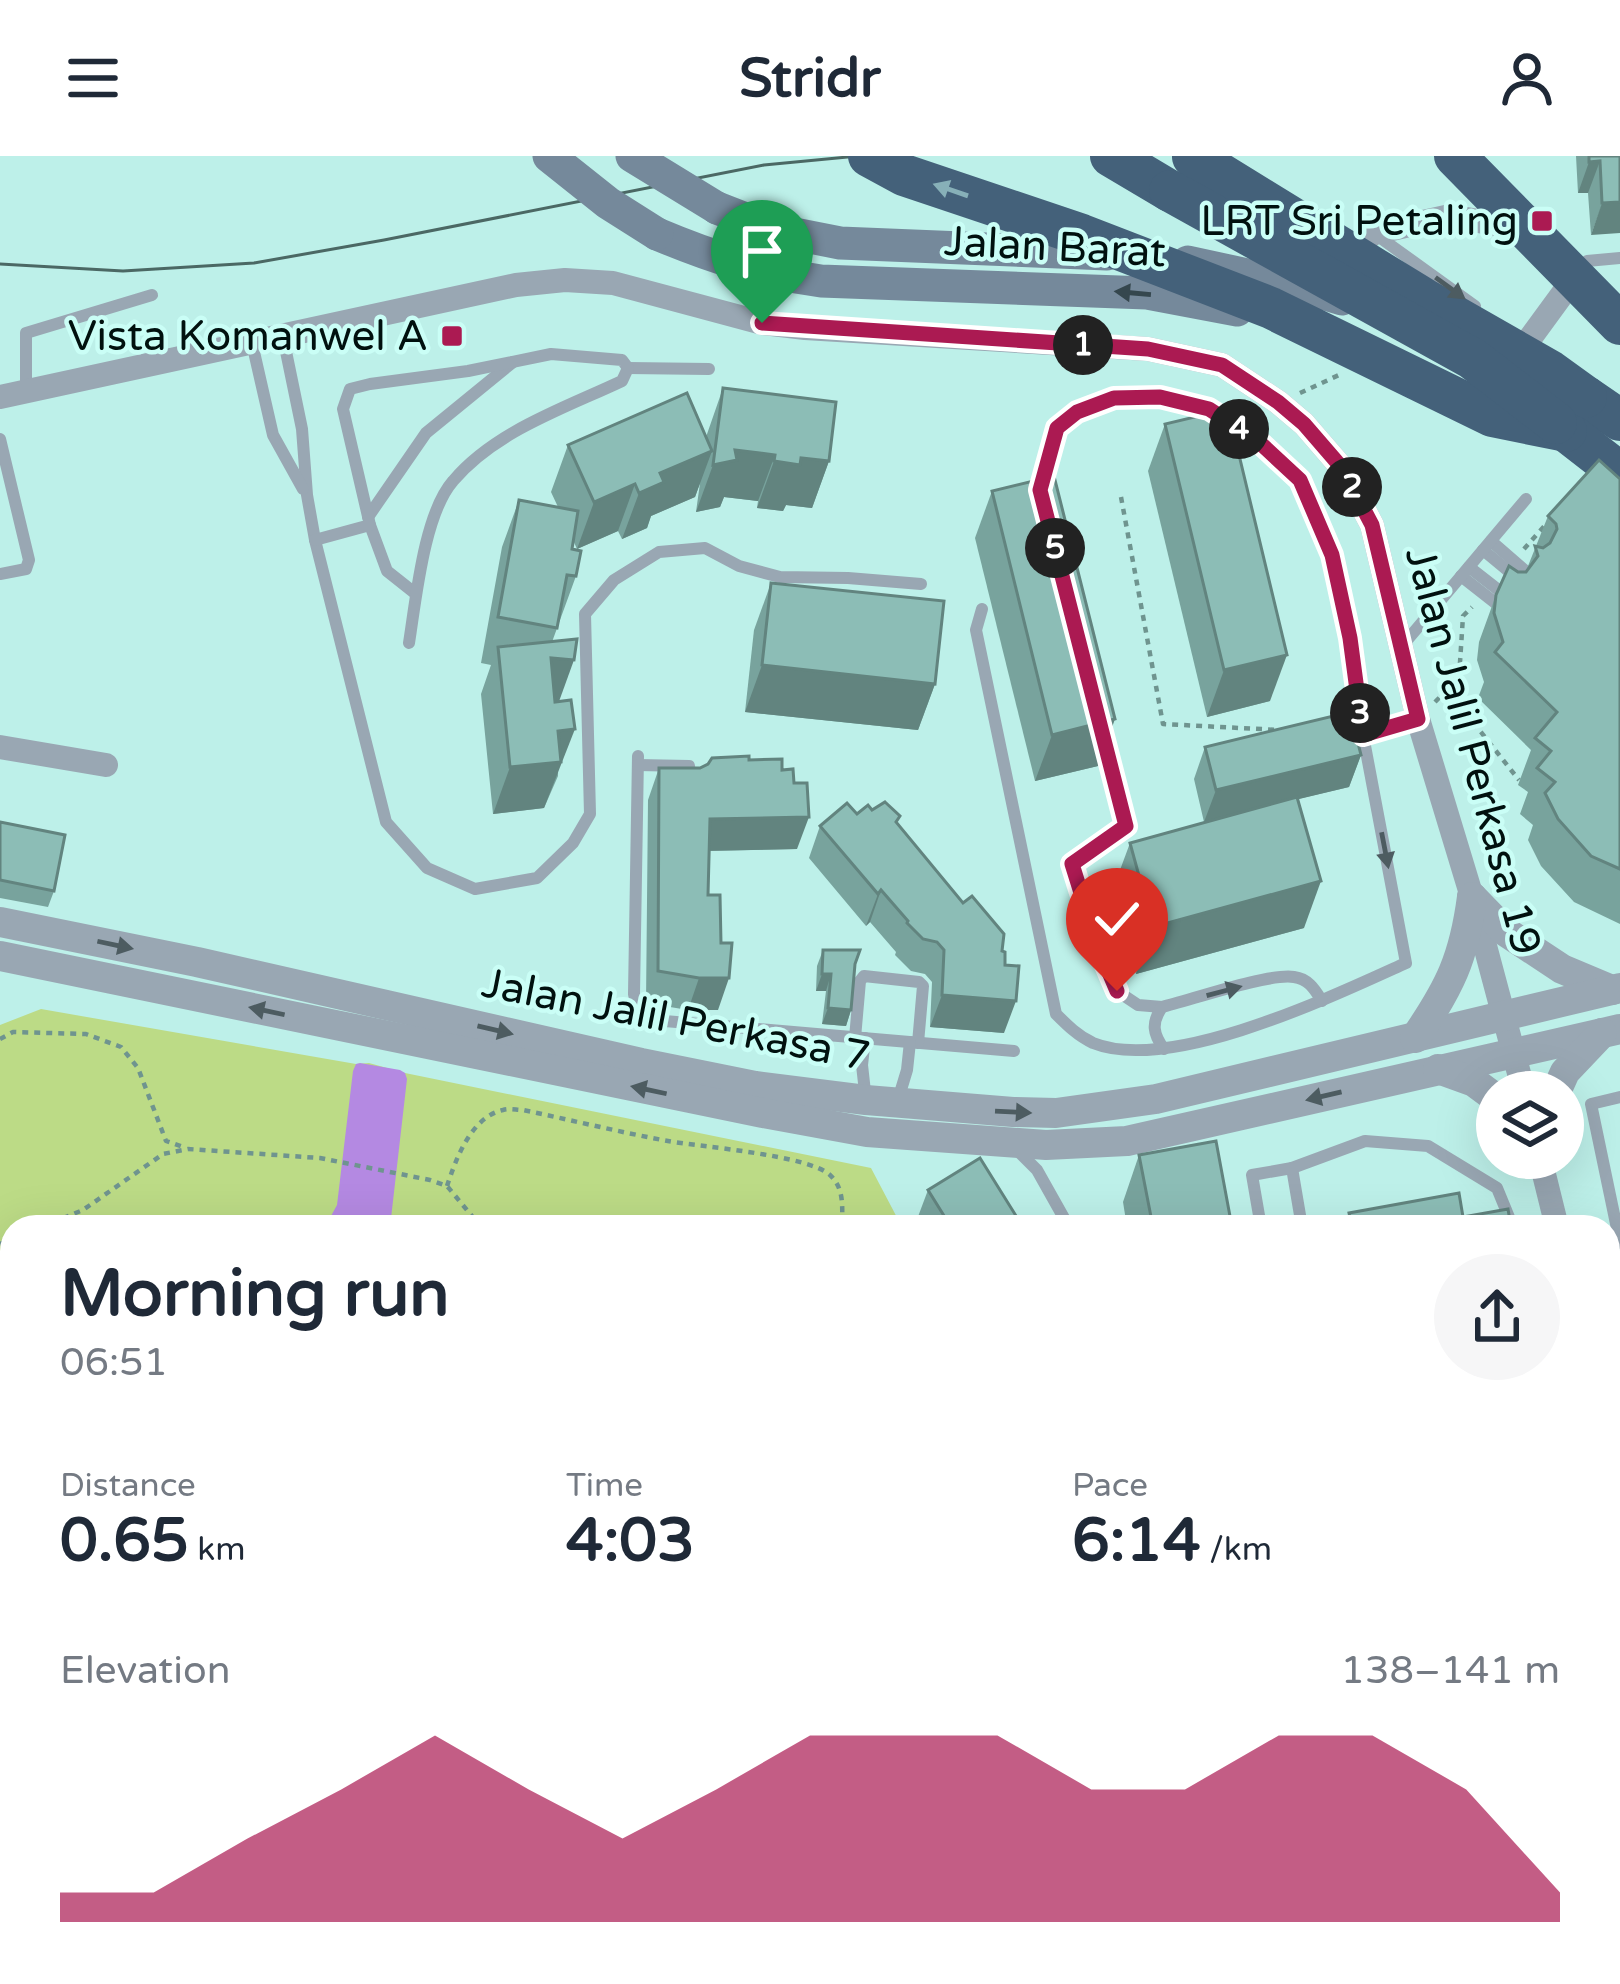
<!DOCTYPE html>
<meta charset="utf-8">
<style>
:root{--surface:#fff;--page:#f6f6f7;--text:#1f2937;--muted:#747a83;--accent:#ab1a52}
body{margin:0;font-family:"Varela Round",sans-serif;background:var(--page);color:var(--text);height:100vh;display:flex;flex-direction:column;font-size:45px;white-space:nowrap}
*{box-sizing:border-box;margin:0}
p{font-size:39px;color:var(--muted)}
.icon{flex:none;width:66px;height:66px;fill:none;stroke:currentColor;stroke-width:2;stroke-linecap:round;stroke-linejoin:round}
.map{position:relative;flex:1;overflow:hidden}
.sheet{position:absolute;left:0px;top:1059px;width:1620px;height:771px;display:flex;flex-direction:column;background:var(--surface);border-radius:36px 36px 0 0;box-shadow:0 12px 48px #0002}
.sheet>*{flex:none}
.controls{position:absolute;left:1476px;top:915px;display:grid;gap:24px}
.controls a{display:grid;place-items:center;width:108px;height:108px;border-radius:50%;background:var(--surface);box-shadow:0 12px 48px #0002;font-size:60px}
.pin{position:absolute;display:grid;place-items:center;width:102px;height:102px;color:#fff;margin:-123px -51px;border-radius:50% 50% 50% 0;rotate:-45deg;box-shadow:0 0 12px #0007}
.pin .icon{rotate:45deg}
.km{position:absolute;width:60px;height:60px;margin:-30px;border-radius:50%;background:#222;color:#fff;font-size:33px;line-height:60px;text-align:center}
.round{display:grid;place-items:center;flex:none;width:126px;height:126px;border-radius:63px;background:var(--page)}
.head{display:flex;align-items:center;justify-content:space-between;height:204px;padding:0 60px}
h1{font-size:66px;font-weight:700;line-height:90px}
.stats{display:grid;grid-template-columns:repeat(3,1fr);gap:18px;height:204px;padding:12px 60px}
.stats div{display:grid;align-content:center}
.stats b{font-size:60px;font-weight:700}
.stats small{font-size:33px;font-weight:400}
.stats p{font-size:33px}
.chart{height:336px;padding:24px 60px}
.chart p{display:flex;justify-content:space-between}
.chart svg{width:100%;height:216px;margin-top:12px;fill:var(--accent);opacity:.7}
header{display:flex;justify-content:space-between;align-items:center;height:156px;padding:0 60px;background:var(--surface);font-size:54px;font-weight:700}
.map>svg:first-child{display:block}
.green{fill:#bcdb86}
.water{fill:#b489e2}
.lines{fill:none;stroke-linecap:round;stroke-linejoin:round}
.path{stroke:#6f948f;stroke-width:4.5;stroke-dasharray:6 6;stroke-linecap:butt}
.service{stroke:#99a7b3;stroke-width:12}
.minor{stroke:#99a7b3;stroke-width:24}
.tertiary{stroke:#99a7b3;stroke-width:30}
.secondary{stroke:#75899b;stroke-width:33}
.motorway{stroke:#44617a;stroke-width:42}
.tram{stroke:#4b6864;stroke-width:3}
.secondary-bridge{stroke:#75899b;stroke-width:33}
.motorway-bridge{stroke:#44617a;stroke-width:42}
.wall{fill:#78a39d}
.shaded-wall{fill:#62847f}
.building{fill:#8cbdb6;stroke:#62847f;stroke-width:3}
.oneway{fill:#87b0b8}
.oneway2{fill:#4d5c61}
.oneway3{fill:#35474e}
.route-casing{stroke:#fff;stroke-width:24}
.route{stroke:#ab1a52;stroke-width:15}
.poi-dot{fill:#ab1a52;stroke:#cafef6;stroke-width:4.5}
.labels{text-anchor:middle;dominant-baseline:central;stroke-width:9;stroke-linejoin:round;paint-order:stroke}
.poi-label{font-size:42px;fill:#01110f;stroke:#cafef6;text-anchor:end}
.street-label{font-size:42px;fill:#01110f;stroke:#cafef6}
</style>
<header><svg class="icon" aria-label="menu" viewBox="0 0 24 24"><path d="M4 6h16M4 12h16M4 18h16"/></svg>Stridr<svg class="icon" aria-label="person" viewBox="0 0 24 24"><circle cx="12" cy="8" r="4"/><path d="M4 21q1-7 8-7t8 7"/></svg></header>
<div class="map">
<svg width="1620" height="1828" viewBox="0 0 1620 1828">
<rect width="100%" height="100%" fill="#bdf0e9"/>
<!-- green -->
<g class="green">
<path d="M 41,853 L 356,908 L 369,907 L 405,917 L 871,1012 L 902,1071 L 12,1071 L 12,1698 L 0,1704 L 0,869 Z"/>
<path d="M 1608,1787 L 1620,1795 L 1620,1828 L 582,1828 L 577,1818 L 1608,1818 Z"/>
</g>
<!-- water -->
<path class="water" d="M 360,907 L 400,914 L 405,917 L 407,923 L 390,1071 L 317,1071 L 331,1060 L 337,1049 L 353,915 L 356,908 Z"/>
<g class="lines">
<!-- path -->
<g class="path">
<path d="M 1300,237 L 1339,219"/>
<path d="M 1121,341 L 1163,568 L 1279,574"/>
<path d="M 1524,393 L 1548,366"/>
<path d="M 1459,522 L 1465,556 L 1519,624"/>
<path d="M 1435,546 L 1459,522 L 1463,460 L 1472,451"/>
<path d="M 0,883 L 13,876 L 86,878 L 121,891 L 138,912 L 166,985 L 183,991"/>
<path d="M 447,1030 C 456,1003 471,961 503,954 C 509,952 516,954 523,954 C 571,964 619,976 668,985 C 702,991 808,999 830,1019 C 845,1033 842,1052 842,1071"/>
<path d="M 41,1071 L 83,1054 L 163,998 L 188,993 L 320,1002 L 430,1024 L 447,1030 L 481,1071"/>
<path d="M 0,1088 L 12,1083"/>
<path d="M 0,1674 L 12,1669"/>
<path d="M 1608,1797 L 1620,1802"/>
<path d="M 635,1818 L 640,1828"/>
<path d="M 1194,1818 L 1207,1828"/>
</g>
<!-- service -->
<g class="service">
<path d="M 1375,78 L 1475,150"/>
<path d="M 1587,105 L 1620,102"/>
<path d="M 283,181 L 302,273 L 307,339 L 315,384 L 386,666 L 427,712 L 475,733 L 537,722 L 573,687 L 590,658 L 585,458 L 614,424 L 659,396 L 705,392 L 739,410 L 780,421 L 848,422 L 921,428"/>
<path d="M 252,187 L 273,279 L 303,333"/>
<path d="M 628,212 L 709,213"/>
<path d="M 26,235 L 26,177 L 152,139"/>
<path d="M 0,283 L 29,404 L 26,413 L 0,418"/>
<path d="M 368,361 L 426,277 L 513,206"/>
<path d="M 370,369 L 387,415 L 416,438"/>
<path d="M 315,384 L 370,369 L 343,253 L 350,233 L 370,228 L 468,215 L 551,198 L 622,204 L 628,212 L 622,225 C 565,252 495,275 453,325 C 424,358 416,443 409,487"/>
<path d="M 1491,385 L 1530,419"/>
<path d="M 1483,394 L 1518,423"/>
<path d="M 1469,411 L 1510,443"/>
<path d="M 1461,420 L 1503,453"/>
<path d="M 982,453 L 976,474 L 1056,858 C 1067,869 1078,880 1093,887 C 1170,918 1333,840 1406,807 L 1363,579 L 1350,482 L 1332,399 L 1300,324 L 1258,285 L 1209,253 L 1160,241 L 1114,242 L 1077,256 L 1057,272 L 1040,337"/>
<path d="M 1403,489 L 1526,343"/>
<path d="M 1103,577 L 1126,670 L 1072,708 L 1097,788 L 1117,835 L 1138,849 L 1162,851"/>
<path d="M 1363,579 L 1417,563"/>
<path d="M 638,600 L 634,838 L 637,853 L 653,864 L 1014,895"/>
<path d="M 638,609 L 689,610 L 691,624"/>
<path d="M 855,882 L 860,825 L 864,820 L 919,826 L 923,830 L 918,887"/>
<path d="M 865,882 L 862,909 L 866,945"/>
<path d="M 1164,893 C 1153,878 1151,867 1162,851 C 1191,844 1268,817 1294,821 C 1309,823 1315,834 1322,845"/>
<path d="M 1620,941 L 1591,948 L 1620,1087"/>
<path d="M 897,947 L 907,914 L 910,886"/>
<path d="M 1016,993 L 1037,1014 L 1069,1071"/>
<path d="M 1292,1012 L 1302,1071"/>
<path d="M 1261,1071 L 1252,1019 L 1292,1012 L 1365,985 L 1428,990 L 1497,1032 L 1513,1071"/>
<path d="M 1608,1204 L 1620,1201"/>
<path d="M 1608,1702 L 1620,1710"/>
</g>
<!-- minor -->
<g class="minor">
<path d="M 1341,102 L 1374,77 L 1450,60 L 1523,73"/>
<path d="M 1512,207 L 1580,114"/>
<path d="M 0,241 L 516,129 L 565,124 L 613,127 L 762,167 L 805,172 L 1148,193 L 1222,209 L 1278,246 L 1304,268 L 1342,312 L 1372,369 L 1418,563 L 1472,741 L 1524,936"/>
<path d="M 0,591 L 106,609"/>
<path d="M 1540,1002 L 1557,1071"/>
<path d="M 1608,1268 L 1620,1308"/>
<path d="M 383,1818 L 388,1828"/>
<path d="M 212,1828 L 229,1818"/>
</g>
<!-- tertiary -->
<g class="tertiary">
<path d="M 1472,741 L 1506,776 L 1562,813 L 1612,834"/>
<path d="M 0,766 L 197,806 L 641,907 L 755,930 L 866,944 L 1013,956 L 1056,957 L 1156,943 L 1620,832"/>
<path d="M 0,800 L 763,957 L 867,976 L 1046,989 L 1127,985 L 1620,873"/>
<path d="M 1415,882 C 1450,831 1464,802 1472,741"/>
<path d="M 1438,913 L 1474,926 L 1497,943"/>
<path d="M 1556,936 L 1565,916 L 1602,877"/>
</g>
<!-- secondary -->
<g class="secondary">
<path d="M 717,52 L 774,74 L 840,87 L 1107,98"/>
<path d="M 657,78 C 714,102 759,116 821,125 L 1147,137 L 1237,154"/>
<path d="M 1188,106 L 1302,131 L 1342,143"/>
</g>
<!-- motorway -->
<g class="motorway">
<path d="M 1111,0 L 1170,35"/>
<path d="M 1586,241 L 1620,264"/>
<path d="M 1566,275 L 1620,317"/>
</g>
<!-- tram -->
<path class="tram" d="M 0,108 L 123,115 L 254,107 L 384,84 L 764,9 L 858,0"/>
<!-- secondary-bridge -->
<g class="secondary-bridge">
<path d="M 549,0 L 608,47 L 657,78"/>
<path d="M 632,0 L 717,52"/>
</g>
<!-- motorway-bridge -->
<g class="motorway-bridge">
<path d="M 869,0 L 904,19 L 1082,79 L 1271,152 L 1492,260 L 1566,275"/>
<path d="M 1455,0 L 1620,168"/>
<path d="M 1193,1 L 1424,143 L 1550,215 L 1586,241"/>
<path d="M 1170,35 L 1473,203 L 1556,267"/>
</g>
</g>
<!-- wall -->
<g class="wall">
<path d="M 1576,0 L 1620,0 L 1591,79 L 1588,37 L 1578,37 Z"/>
<path d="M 723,232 L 829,305 L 812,352 L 786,349 L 783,355 L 757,352 L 758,345 L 724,341 L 720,351 L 696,356 L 700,327 L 695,341 L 651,360 L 647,372 L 622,383 L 618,375 L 577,393 L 573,384 L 572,393 L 576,420 L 552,486 L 559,545 L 558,620 L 544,652 L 493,658 L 481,538 L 491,509 L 481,507 L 502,391 L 519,344 L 558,351 L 551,336 L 568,289 L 706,281 Z"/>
<path d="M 1165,268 L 1270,545 L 1207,561 L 1148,315 Z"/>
<path d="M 1620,323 L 1620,768 L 1574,746 L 1541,710 L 1528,684 L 1533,669 L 1520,658 L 1528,636 L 1518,629 L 1531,594 L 1478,542 L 1484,526 L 1477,504 L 1479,486 L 1496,439 L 1518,416 L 1526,415 L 1548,360 Z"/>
<path d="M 992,335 L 1098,610 L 1035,625 L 975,382 Z"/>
<path d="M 771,427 L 935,528 L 918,574 L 745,556 L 754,474 Z"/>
<path d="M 1205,591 L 1361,599 L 1349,631 L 1298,643 L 1304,772 L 1136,818 L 1113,733 L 1130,687 L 1204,666 L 1194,623 Z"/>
<path d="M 659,612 L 782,614 L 797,693 L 709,695 L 708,739 L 718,854 L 688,854 L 646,847 L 648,644 Z"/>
<path d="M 872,654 L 898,668 L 1002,795 L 1004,877 L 930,871 L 932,826 L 925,818 L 911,815 L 895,799 L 896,796 L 870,766 L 866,770 L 809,702 L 820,670 Z"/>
<path d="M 0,666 L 54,735 L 48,751 L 0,742 Z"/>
<path d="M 823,794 L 855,808 L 851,854 L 846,870 L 822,868 L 826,835 L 816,835 L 817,810 Z"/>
<path d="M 1139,999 L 1232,1071 L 1127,1071 L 1123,1046 Z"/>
<path d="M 928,1034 L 1023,1071 L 920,1071 L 916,1066 Z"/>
<path d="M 1608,1510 L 1620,1519 L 1620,1684 L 1608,1675 Z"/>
<path d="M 299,1818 L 353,1818 L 359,1828 L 295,1828 Z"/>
<path d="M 425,1818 L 513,1818 L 518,1828 L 432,1828 Z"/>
</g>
<!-- shaded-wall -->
<g class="shaded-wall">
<path d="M 1600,5 L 1588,37 L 1578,37 L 1589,6 Z"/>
<path d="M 1620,46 L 1620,77 L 1591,79 L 1602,47 Z"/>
<path d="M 735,294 L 775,299 L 758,345 L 724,341 L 720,351 L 696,356 L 713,309 Z"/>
<path d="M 712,295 L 695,341 L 651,360 L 647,372 L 622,383 L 639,337 L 660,317 Z"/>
<path d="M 801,302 L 829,305 L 812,352 L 786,349 L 783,355 L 757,352 L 774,305 Z"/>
<path d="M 635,328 L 618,375 L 577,393 L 594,346 Z"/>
<path d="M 1287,499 L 1270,545 L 1207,561 L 1224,514 Z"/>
<path d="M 551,502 L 574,504 L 557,551 L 534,548 Z"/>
<path d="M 762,509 L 935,528 L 918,574 L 745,556 Z"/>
<path d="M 1115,563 L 1098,610 L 1035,625 L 1052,579 Z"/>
<path d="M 575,573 L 544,652 L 493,658 L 510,611 L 558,575 Z"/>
<path d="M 1361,599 L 1349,631 L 1204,666 L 1216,634 Z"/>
<path d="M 809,661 L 797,693 L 698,695 L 710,663 Z"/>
<path d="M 1321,725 L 1304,772 L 1136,818 L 1153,771 Z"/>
<path d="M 881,734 L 870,766 L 866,770 L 878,738 Z"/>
<path d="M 822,818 L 831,818 L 826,835 L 816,835 Z"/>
<path d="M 699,822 L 729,822 L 718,854 L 688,854 Z"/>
<path d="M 942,839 L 1016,845 L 1004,877 L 930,871 Z"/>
<path d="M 828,852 L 851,854 L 846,870 L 822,868 Z"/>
<path d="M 157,1818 L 179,1818 L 162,1828 L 146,1828 L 149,1823 Z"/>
</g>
<!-- building -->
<g class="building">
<path d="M 1589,0 L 1620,0 L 1620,46 L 1602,47 L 1600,5 L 1589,6 Z"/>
<path d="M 723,232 L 836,246 L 829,305 L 801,302 L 800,309 L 774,305 L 775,299 L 735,294 L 737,304 L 713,309 Z"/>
<path d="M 687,237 L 712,295 L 660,317 L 664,326 L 639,337 L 635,328 L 594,346 L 568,289 Z"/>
<path d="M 1228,253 L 1287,499 L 1224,514 L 1165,268 Z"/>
<path d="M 1599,304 L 1620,323 L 1620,713 L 1591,700 L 1558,663 L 1545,637 L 1555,626 L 1537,612 L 1551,595 L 1535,582 L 1557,556 L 1495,496 L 1503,486 L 1494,457 L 1496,439 L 1509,410 L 1518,416 L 1526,416 L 1538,400 L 1535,390 L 1543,392 L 1550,387 L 1557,373 L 1556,368 L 1548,360 Z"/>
<path d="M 1054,320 L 1115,563 L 1052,579 L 992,335 Z"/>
<path d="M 519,344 L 578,355 L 572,393 L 581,395 L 576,420 L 567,419 L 557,472 L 498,461 Z"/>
<path d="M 771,427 L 944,445 L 935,528 L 762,509 Z"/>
<path d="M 577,483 L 574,504 L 551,502 L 555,546 L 571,544 L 575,573 L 558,575 L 561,606 L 510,611 L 498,491 Z"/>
<path d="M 1350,556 L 1361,599 L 1216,634 L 1205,591 Z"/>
<path d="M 749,600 L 749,604 L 782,603 L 782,614 L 793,613 L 794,627 L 807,627 L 809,661 L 710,663 L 708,739 L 720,739 L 721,787 L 732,787 L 729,822 L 699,822 L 658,815 L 659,612 L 700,612 L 708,608 L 712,602 Z"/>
<path d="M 1297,641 L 1321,725 L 1153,771 L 1130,687 Z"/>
<path d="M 885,646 L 900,660 L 896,666 L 963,747 L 972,740 L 1004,778 L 1002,795 L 1005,796 L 1005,809 L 1019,810 L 1016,845 L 942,839 L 944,794 L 937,786 L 923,783 L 907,767 L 908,765 L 881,734 L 878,738 L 820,670 L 847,647 L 857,658 L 868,649 L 872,654 Z"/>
<path d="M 0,666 L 65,679 L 54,735 L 0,724 Z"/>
<path d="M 823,794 L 860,794 L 855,808 L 851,854 L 828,852 L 831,818 L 822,818 Z"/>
<path d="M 1216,985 L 1232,1071 L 1153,1071 L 1139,999 Z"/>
<path d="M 980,1002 L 1023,1071 L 951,1071 L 928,1034 Z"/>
<path d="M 1459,1037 L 1463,1061 L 1508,1053 L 1511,1071 L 1352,1071 L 1349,1057 Z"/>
<path d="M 1608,1510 L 1620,1519 L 1620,1624 L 1608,1615 Z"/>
<path d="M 19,1818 L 157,1818 L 149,1823 L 150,1826 L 146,1828 L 26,1828 Z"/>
<path d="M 303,1818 L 353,1818 L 359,1828 L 305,1828 L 308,1826 Z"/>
<path d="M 442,1818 L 513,1818 L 518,1828 L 449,1828 Z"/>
</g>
<!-- one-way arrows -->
<defs><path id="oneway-solid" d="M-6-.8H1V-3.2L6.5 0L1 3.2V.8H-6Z" transform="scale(3)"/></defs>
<use class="oneway" href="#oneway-solid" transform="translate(951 34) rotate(-161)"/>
<g class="oneway2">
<use href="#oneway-solid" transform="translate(1450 132) rotate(36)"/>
<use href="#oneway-solid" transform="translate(1385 694) rotate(79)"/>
<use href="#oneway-solid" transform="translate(115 789) rotate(12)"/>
<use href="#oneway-solid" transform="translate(1224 835) rotate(-15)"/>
<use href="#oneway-solid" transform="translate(267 855) rotate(-168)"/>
<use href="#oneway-solid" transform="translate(495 874) rotate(13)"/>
<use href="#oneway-solid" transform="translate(649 934) rotate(-168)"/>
<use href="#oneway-solid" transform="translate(1324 940) rotate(167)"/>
<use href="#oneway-solid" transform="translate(1013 956) rotate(3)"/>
</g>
<use class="oneway3" href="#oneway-solid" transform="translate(1133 137) rotate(-175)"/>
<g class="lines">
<defs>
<path id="route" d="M 762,167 L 1148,193 L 1222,209 L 1278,246 L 1304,268 L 1342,312 L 1372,369 L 1418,563 L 1363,579 L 1350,482 L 1332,399 L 1300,324 L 1258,285 L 1209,253 L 1160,241 L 1114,242 L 1077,256 L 1057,272 L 1040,334 L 1126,670 L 1072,708 L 1097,788 L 1117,835"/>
</defs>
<!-- route casing -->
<use href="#route" class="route-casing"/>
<!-- route -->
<use href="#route" class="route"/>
</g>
<!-- markers -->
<g class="poi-dot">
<rect x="1530" y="53" width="24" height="24" rx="6"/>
<rect x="440" y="168" width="24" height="24" rx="6"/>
</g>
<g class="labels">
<!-- poi labels -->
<g class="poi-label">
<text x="1518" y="65">LRT Sri Petaling</text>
<text x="428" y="180">Vista Komanwel A</text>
</g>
<!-- street labels -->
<g class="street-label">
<text transform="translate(1055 91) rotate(3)">Jalan Barat</text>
<text transform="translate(1473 595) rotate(75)">Jalan Jalil Perkasa 19</text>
<text transform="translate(676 864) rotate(11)">Jalan Jalil Perkasa 7</text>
</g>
</g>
</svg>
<div class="controls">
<a><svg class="icon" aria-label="layers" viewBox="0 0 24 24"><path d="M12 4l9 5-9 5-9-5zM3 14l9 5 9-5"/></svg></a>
</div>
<div class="pin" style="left:762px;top:167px;background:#1e9e55"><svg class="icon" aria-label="arrive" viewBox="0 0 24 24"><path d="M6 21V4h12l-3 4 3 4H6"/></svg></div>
<div class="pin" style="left:1117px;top:835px;background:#d93025"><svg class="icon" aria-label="check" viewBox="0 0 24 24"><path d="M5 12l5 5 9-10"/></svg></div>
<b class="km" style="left:1083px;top:189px">1</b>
<b class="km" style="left:1352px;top:331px">2</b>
<b class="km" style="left:1360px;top:557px">3</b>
<b class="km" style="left:1239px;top:273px">4</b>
<b class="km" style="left:1055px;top:392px">5</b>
<section class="sheet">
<div class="head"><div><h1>Morning run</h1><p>06:51</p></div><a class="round"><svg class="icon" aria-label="share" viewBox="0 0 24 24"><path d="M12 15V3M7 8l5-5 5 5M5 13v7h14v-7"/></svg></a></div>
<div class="stats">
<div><p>Distance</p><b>0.65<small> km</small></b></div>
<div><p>Time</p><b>4:03</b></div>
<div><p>Pace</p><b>6:14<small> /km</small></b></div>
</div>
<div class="chart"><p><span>Elevation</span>138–141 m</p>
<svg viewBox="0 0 160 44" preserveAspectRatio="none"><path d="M0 44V38L10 38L20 27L30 17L40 6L50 17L60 27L70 17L80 6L90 6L100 6L110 17L120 17L130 6L140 6L150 17L160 38V44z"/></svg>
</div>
</section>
</div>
